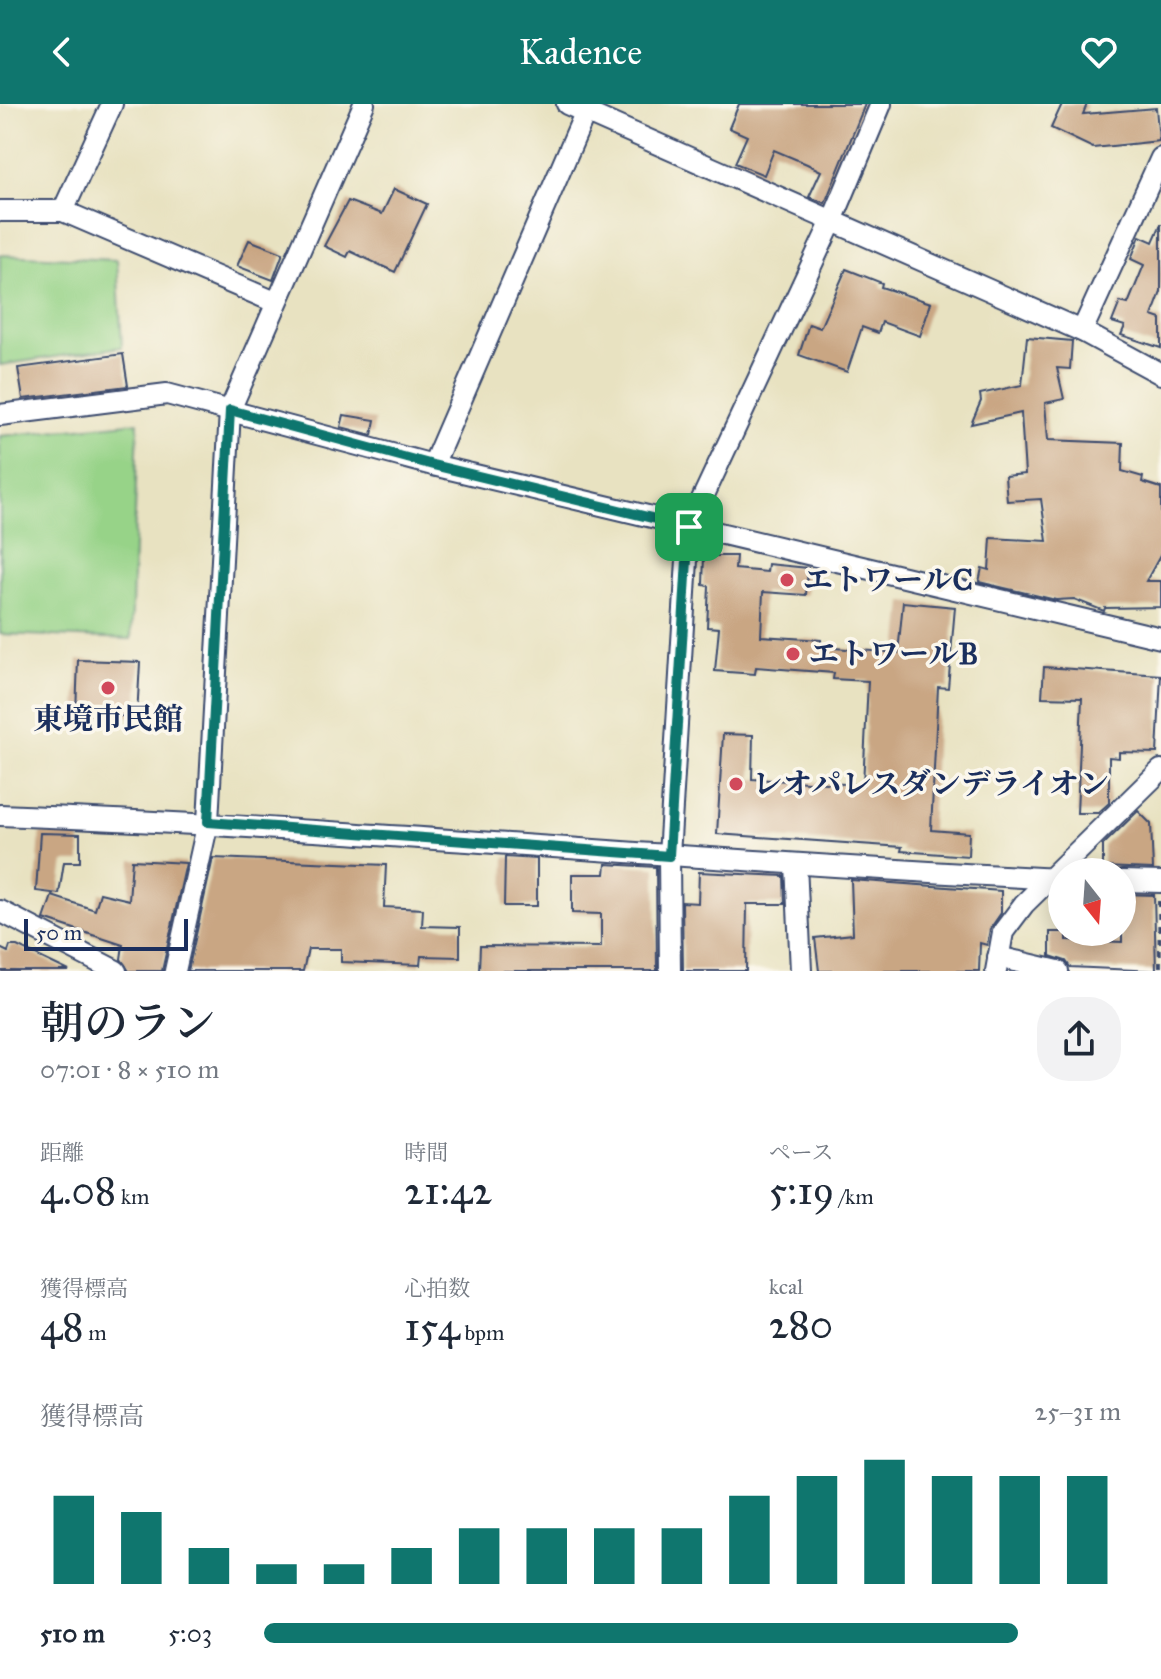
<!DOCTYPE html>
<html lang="ja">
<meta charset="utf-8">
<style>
:root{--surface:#fff;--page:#f2f2f3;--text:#1f2937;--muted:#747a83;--accent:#0f766e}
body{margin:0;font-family:"IM FELL Great Primer","Noto Serif JP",serif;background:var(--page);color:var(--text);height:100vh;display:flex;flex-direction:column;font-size:30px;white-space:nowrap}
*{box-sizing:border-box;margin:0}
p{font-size:26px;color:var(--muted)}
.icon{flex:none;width:44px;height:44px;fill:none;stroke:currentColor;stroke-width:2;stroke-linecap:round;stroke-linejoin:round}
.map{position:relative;height:867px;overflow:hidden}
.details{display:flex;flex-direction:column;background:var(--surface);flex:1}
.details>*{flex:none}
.needle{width:52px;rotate:163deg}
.fabs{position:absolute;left:1048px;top:754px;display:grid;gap:16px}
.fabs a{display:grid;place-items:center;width:88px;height:88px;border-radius:50%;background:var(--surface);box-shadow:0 4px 20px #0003;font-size:40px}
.scale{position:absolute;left:24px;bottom:20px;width:164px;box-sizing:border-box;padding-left:8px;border:4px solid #1b2f5e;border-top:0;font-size:22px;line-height:28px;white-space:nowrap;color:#1b2f5e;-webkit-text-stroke:6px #fbf7ec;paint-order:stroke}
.pin{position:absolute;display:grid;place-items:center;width:68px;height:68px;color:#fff;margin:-34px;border-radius:16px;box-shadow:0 4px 12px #0006}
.round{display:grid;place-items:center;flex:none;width:84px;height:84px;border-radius:32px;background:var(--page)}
.head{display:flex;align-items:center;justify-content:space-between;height:136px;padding:0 40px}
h1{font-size:44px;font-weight:600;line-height:60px}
.stats{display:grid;grid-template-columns:repeat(3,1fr);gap:12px;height:136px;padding:8px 40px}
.stats div{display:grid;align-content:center}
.stats b{font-size:40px;font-weight:600}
.stats small{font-size:22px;font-weight:400}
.stats p{font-size:22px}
.chart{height:224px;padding:16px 40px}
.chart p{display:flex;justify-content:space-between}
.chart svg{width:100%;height:144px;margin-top:8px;stroke:var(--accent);stroke-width:6}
ul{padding:0 40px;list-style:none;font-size:26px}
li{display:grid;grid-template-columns:128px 96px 1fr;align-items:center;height:60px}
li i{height:20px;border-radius:10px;background:var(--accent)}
header{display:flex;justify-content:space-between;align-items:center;height:104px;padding:0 40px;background:var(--accent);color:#fff;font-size:36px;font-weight:600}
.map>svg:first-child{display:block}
.green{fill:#97d388;stroke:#598173;stroke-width:2}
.building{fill:#c9a683}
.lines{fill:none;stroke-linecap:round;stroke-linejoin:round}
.minor-casing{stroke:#3a4a6d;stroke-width:24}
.path{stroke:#3a4a6d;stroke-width:4;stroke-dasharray:6 6;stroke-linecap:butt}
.minor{stroke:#fff;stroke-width:20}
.route-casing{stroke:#fff;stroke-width:16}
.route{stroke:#0f766e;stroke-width:10}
.poi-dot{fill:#d1495b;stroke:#fbf7ec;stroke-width:3}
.labels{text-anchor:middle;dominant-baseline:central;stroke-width:7;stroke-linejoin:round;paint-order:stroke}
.poi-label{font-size:30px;font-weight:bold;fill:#1b2f5e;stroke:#fbf7ec;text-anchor:start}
</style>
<header><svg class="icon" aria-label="back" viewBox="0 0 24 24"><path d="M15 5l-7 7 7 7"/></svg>Kadence<svg class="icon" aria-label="heart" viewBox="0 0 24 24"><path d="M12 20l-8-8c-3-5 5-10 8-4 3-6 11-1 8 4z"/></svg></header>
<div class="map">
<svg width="1161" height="867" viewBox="0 0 1161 867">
<rect width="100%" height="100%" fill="#fbf7ec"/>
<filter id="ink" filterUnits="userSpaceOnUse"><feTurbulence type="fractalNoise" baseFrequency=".0125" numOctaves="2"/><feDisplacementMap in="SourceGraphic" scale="16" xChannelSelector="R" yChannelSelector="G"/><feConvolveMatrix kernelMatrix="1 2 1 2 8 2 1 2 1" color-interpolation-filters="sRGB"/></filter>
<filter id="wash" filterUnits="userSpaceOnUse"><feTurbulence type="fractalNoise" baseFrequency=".006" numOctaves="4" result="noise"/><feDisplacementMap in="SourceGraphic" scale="32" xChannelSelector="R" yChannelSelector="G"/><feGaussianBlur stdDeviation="1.8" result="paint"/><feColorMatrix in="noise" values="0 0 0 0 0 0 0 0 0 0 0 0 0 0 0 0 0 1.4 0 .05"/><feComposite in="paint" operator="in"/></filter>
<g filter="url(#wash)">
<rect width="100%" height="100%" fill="#e8e2c1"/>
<!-- green -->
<g class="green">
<path d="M 0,151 L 117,156 L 122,243 L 0,261 Z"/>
<path d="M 138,318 L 131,535 L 0,530 L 0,332 Z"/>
</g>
<g id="blocks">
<!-- building -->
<g class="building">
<path d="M 739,0 L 865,0 L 825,99 L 809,93 L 821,67 L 807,60 L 774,46 L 764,71 L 735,59 L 747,32 L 729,24 Z"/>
<path d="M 1062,0 L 1087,0 L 1083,10 L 1156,4 L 1159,37 L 1093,44 L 1051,24 Z"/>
<path d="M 394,85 L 427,100 L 395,168 L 350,147 L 347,153 L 324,142 L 348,97 L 382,110 Z"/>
<path d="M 1161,120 L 1161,188 L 1152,212 L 1161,215 L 1161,244 L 1121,231 L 1125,222 L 1112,218 L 1120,198 L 1128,200 L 1144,161 L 1131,155 L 1140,132 L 1153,138 Z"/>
<path d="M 249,136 L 283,149 L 273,176 L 237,162 Z"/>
<path d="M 846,165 L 882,179 L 881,183 L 931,199 L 920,232 L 882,218 L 878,229 L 862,223 L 847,268 L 799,251 L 809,220 L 820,224 Z"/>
<path d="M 1027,233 L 1072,237 L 1070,265 L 1057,264 L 1064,295 L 1045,299 L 1048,336 L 1123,339 L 1122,367 L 1143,373 L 1142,378 L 1161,384 L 1161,450 L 1146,477 L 1161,477 L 1161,503 L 1105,504 L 1104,507 L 1074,495 L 1056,496 L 979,478 L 982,464 L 989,466 L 991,434 L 1047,437 L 1041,395 L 1007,397 L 1005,372 L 1025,370 L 1021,309 L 971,320 L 981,297 L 980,290 L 1022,281 Z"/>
<path d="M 123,250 L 128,282 L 23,295 L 18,264 Z"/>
<path d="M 344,311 L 375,316 L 372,331 L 341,323 Z"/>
<path d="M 704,452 L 736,452 L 735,465 L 767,468 L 768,460 L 808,464 L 806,491 L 763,488 L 761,532 L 821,536 L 821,543 L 898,549 L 903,498 L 955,503 L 948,584 L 938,583 L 931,726 L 969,729 L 968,752 L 901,747 L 902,743 L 717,730 L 723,630 L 753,631 L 752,675 L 863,681 L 868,577 L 833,575 L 834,569 L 756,563 L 755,570 L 715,567 L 719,524 L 707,523 L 709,482 L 703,481 Z"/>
<path d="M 78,556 L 140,558 L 137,613 L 76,609 Z"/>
<path d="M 1044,563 L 1161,571 L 1157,649 L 1119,648 L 1119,654 L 1109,653 L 1109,699 L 1098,709 L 1077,709 L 1082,594 L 1042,593 Z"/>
<path d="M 1138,707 L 1151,720 L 1153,765 L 1103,763 L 1103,741 Z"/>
<path d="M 40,729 L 80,730 L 80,758 L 64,758 L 59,790 L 36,787 Z"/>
<path d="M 505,753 L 537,755 L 537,802 L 504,802 Z"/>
<path d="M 213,754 L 386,761 L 384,803 L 423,805 L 422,822 L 460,823 L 460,853 L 421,852 L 420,861 L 341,858 L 341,845 L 308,845 L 303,867 L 188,867 Z"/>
<path d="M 132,756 L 186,759 L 162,867 L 129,867 L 121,855 L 123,841 L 44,815 L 52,792 L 95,806 L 100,789 L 129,796 Z"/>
<path d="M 606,760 L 656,763 L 657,867 L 479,867 L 480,842 L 601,843 L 601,810 L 572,809 L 572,770 L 605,770 Z"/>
<path d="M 699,768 L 784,772 L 785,800 L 747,800 L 746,867 L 683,867 L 682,798 L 698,799 Z"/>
<path d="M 851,776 L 1001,787 L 1001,809 L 990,825 L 987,841 L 980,839 L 979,867 L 819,867 L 815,834 L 853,830 Z"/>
<path d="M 1122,790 L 1154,791 L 1156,867 L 1070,863 L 1066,857 L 1050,852 L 1050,828 L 1067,828 L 1067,836 L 1122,838 Z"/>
<path d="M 10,842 L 17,842 L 69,867 L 0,867 L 0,844 L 8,848 Z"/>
</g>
</g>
</g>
<g filter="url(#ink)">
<use href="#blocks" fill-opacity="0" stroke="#3a4a6d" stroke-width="2"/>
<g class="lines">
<defs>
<g id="minor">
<path d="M 567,0 L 1082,227 L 1161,270"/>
<path d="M 0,107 L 63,107 L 275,198"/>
<path d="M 63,107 L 112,0"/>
<path d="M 1082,227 L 1161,54"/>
<path d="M 0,311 L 167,290 L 433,361 L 1161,534"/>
<path d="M 433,361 L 589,0"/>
<path d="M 0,711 C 354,724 708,758 1062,775"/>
<path d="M 796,760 L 801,867"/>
<path d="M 1122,777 L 1161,778"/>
<path d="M 0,807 L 116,867"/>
<path d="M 998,853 L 1058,867"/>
<path d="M 175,867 L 208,718 L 230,306 L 364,0"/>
<path d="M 670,867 L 669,752 L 689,423 L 832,117 L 881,0"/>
<path d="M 996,867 L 1003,828 L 1024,800 L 1161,666"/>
</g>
</defs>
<!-- minor casing -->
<use href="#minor" class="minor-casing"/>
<!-- path -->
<path class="path" d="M 1159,797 L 1160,867"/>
<!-- minor -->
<use href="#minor" class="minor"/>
</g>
</g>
<g class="lines" filter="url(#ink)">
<defs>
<path id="route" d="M 230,306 L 433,361 L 689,423 L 669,752 L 208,718 Z"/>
</defs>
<!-- route casing -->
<use href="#route" class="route-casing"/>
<!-- route -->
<use href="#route" class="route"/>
</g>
<!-- markers -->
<g class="poi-dot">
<circle cx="787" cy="476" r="8"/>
<circle cx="793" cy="550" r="8"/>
<circle cx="108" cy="584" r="8"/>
<circle cx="736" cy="680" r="8"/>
</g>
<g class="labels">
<!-- poi labels -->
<g class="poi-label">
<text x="803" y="476">エトワールC</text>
<text x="809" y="550">エトワールB</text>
<text x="108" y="615" text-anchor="middle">東境市民館</text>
<text x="752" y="680">レオパレスダンデライオン</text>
</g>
</g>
</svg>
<div class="fabs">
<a><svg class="needle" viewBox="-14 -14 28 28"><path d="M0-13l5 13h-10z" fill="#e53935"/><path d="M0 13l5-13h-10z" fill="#747a83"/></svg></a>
</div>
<div class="scale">50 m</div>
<div class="pin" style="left:689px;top:423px;background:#1e9e55"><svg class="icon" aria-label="arrive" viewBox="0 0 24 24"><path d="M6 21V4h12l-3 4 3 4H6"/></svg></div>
</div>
<section class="details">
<div class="head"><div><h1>朝のラン</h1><p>07:01 · 8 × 510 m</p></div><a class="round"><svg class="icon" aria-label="share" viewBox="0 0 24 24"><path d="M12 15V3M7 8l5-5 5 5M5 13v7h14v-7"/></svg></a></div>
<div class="stats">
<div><p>距離</p><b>4.08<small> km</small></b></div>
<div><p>時間</p><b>21:42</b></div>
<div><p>ペース</p><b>5:19<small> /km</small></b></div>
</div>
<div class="stats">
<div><p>獲得標高</p><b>48<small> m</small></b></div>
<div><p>心拍数</p><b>154<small> bpm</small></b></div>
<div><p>kcal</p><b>280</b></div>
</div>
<div class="chart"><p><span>獲得標高</span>25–31 m</p>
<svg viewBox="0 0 160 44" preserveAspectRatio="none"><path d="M5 44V17M15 44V22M25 44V33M35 44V38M45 44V38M55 44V33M65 44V27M75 44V27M85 44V27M95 44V27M105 44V17M115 44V11M125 44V6M135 44V11M145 44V11M155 44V11"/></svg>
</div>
<ul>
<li><b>510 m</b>5:03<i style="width:88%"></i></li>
</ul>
</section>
